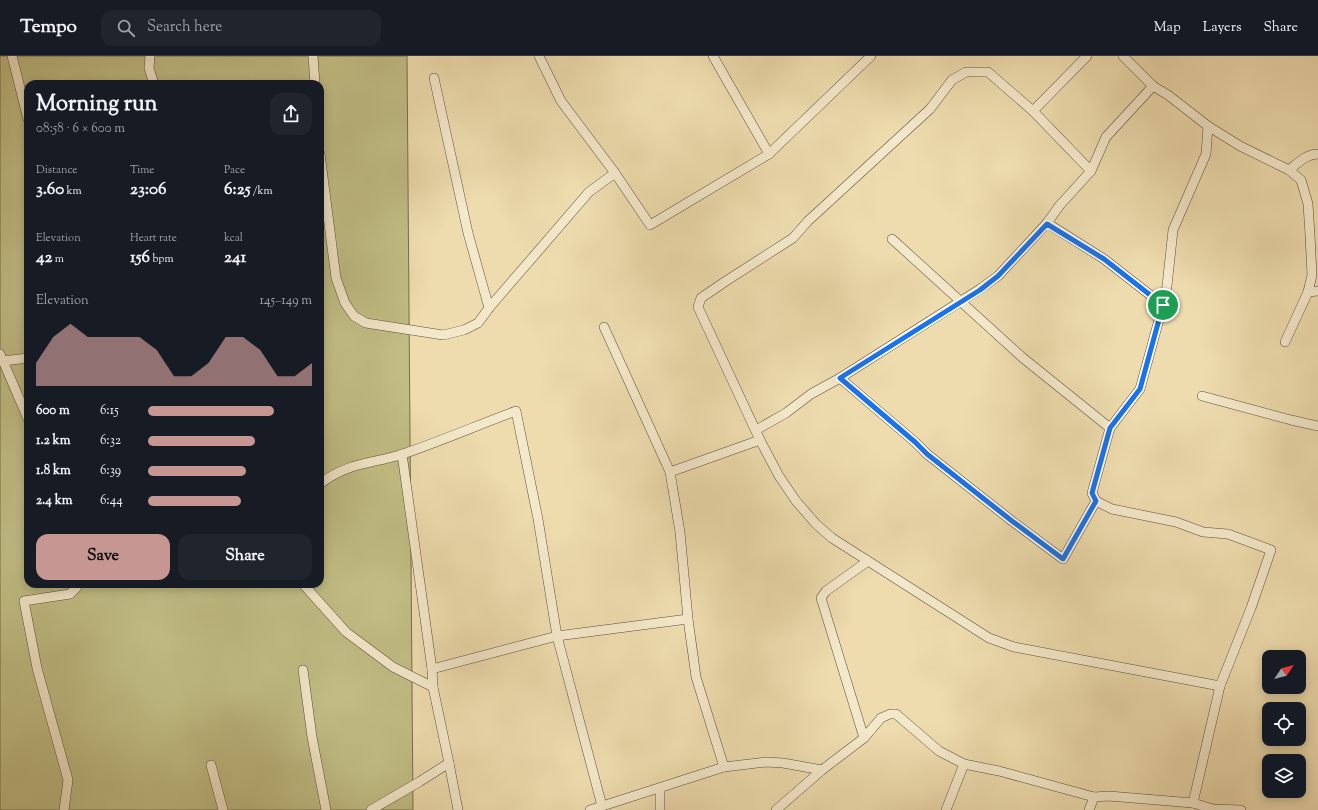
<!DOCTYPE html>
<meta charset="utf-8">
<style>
:root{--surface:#171b24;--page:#20242c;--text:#f1f3f6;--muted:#9ea1a6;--line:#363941;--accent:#c59692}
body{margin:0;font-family:"Sorts Mill Goudy",serif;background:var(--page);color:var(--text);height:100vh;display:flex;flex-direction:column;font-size:15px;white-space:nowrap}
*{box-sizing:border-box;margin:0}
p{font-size:13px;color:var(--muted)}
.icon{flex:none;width:22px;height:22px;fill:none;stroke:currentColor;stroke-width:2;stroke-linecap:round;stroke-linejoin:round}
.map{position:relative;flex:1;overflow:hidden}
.drawer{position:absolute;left:24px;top:24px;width:300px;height:508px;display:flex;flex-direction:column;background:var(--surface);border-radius:12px;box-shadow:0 2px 10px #0003}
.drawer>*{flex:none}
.needle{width:26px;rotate:55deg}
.fabs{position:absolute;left:1262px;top:594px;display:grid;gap:8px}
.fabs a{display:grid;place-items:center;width:44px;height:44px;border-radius:8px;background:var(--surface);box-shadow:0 2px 10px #0003;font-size:20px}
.pin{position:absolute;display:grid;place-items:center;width:34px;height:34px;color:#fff;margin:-17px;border:2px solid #fff;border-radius:50%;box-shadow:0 1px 4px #0007}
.round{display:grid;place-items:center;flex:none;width:42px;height:42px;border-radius:12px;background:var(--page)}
.head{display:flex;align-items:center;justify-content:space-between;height:68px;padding:0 12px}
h1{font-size:22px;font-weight:700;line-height:30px}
.metrics{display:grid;grid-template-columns:repeat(3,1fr);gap:6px;height:68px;padding:4px 12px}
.metrics div{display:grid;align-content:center}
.metrics b{font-size:17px;font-weight:700}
.metrics small{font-size:11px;font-weight:400}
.metrics p{font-size:11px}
.chart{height:112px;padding:8px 12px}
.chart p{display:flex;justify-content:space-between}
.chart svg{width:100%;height:72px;margin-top:4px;fill:var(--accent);opacity:.7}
.cta{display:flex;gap:8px;margin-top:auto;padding:8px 12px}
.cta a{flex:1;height:46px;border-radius:12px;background:var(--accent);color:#111;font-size:16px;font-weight:700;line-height:46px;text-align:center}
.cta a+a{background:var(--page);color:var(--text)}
ul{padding:0 12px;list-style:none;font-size:13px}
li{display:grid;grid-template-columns:64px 48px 1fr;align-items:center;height:30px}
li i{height:10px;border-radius:5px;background:var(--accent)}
header{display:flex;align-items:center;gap:24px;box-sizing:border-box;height:56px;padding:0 20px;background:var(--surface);border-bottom:1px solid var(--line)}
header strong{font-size:19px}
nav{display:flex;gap:22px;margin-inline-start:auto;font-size:14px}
.search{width:280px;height:36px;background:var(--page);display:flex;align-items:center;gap:10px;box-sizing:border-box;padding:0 14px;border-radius:12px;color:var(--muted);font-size:15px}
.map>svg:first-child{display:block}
.green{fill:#c1be85;stroke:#756e4e;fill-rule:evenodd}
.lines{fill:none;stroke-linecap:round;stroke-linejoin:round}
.minor-casing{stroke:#5a4e3c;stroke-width:10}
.minor{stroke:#f4e8ca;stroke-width:9}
.route-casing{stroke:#fff;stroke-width:8}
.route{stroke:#1a73e8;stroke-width:5}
</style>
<header>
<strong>Tempo</strong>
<div class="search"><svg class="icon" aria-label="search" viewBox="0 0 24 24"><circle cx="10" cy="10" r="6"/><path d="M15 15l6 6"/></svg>Search here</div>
<nav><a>Map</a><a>Layers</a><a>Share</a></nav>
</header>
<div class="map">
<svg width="1318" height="754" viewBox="0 0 1318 754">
<rect width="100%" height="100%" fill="#eedcae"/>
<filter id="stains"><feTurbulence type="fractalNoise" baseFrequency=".005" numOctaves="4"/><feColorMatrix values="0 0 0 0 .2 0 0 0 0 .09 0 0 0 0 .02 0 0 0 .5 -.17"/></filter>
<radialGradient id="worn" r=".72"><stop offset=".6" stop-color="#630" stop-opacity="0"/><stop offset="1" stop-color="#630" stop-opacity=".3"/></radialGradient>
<!-- green -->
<path class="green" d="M 0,0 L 407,0 L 413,754 L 0,754 ZM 28,28 L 320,28 L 320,528 L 28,528 Z"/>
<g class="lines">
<defs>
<g id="minor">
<path d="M 12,0 L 28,63"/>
<path d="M 150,0 L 149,12 L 154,28"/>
<path d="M 313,0 L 315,28"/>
<path d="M 713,0 L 769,98"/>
<path d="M 1123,0 L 1153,30 L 1168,39 L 1208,70 L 1240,90 L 1289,114 L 1301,124 L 1308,148 L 1310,179 L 1312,219 L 1308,236 L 1318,235"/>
<path d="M 434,22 L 468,177 L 489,252"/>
<path d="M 1033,55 L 1087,0"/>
<path d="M 320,98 L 336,222 L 345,247 L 354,260 L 366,267 L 443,279 L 464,274 L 478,267 L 489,252 L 589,136 L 615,117 L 561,45 L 539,0"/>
<path d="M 1289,114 C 1298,107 1306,98 1318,98"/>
<path d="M 1091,115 L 1033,55 L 988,16 L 966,16 L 952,24 L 930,53 L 808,165 L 793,182 L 726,225 L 701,242 L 698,251 L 760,384 L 779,420 L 796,445 L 816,468 L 832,482 L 989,582 L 1014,591 L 1220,630"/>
<path d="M 615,117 L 650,169 L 769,98 L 871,0"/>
<path d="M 1047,167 L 1104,203 L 1163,249"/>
<path d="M 892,183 L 1023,302 L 1110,372"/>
<path d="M 604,271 L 670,416 L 680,476 L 688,563 L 696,621 L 724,711"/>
<path d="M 1285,286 L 1308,236"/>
<path d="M 0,298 L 28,363"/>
<path d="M 3,305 L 28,302"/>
<path d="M 840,322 L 915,386 L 927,398 L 1012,465 L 1063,503 L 1096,445"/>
<path d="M 1202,340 L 1291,364 L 1318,370"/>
<path d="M 756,374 L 786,357 L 811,338 L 840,322 L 980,233 L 998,220 L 1047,167 L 1060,149 L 1091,115 L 1106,81 L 1153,30"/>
<path d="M 402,398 L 432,613 L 433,631 L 449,707 L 458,754"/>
<path d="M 670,416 L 760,384"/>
<path d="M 320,428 C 348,406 372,408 403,398 C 441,385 478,369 516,355 L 538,463 L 557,580 L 602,750"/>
<path d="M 303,528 L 346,576 L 393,611 L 433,631"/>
<path d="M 432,613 L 557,580 L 688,563"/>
<path d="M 303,614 L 312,681 L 326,754"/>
<path d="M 864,682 L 821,542 L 826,535 L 868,505"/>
<path d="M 211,709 L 223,754"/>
<path d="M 660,732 L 660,754"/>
<path d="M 1193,747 L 1220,630 L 1251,552 L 1271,494 L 1228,478 L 1203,476 L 1176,466 L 1112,453 L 1096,445 L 1092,437 L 1110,372 L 1140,333 L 1163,249 L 1167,230 L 1173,174 L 1206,98 L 1208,70"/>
<path d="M 64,754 L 68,724 L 37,612 L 24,545 L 70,538 L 77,531 L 77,528"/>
<path d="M 371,754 L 419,726 L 449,707"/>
<path d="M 590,754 L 724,711 L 766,706 L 783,707 L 822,714 L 864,682 L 881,662 L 890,658 L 896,658 L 939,695 L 964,708 L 999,715 L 1094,741 L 1109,740 L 1193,747 L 1213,753 L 1241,754"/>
<path d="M 776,754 L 822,714"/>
<path d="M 946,754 L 964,708"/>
<path d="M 1089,754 L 1094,741"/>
</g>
</defs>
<!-- minor casing -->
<use href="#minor" class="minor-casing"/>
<!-- minor -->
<use href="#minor" class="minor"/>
</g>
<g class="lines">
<defs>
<path id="route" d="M 1047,168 L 1104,203 L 1163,249 L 1140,333 L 1110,372 L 1092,437 L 1096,445 L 1063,503 L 1012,465 L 927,398 L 915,386 L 840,322 L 980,234 L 998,220 Z"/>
</defs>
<!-- route casing -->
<use href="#route" class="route-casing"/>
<!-- route -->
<use href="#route" class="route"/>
</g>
<rect width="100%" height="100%" filter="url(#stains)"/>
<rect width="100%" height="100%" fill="url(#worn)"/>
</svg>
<div class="fabs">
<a><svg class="needle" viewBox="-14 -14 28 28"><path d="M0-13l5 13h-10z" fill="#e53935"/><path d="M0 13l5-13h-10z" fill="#9ea1a6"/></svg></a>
<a><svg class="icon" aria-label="locate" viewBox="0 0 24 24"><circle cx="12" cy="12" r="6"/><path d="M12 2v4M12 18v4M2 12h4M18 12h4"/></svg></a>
<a><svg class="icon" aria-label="layers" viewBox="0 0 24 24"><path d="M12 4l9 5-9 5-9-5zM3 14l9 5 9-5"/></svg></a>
</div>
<div class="pin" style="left:1163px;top:249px;background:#1e9e55"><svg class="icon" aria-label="arrive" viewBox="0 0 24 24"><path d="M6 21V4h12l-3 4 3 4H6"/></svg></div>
<section class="drawer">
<div class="head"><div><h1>Morning run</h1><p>08:58 · 6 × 600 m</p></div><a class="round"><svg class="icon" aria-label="share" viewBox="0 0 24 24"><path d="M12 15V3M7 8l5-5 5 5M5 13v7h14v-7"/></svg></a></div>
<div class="metrics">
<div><p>Distance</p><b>3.60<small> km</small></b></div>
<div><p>Time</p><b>23:06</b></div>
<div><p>Pace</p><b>6:25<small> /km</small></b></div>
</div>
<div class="metrics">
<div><p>Elevation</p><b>42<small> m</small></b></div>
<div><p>Heart rate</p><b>156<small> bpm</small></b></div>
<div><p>kcal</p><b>241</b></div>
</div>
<div class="chart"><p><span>Elevation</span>145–149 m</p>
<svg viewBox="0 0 160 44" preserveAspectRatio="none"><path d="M0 44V30L10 14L20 6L30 14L40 14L50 14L60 14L70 22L80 38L90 38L100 30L110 14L120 14L130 22L140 38L150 38L160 30V44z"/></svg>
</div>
<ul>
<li><b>600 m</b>6:15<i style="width:77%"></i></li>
<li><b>1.2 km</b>6:32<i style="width:65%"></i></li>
<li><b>1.8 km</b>6:39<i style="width:60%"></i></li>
<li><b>2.4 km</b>6:44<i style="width:57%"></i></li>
</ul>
<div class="cta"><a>Save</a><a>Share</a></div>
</section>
</div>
